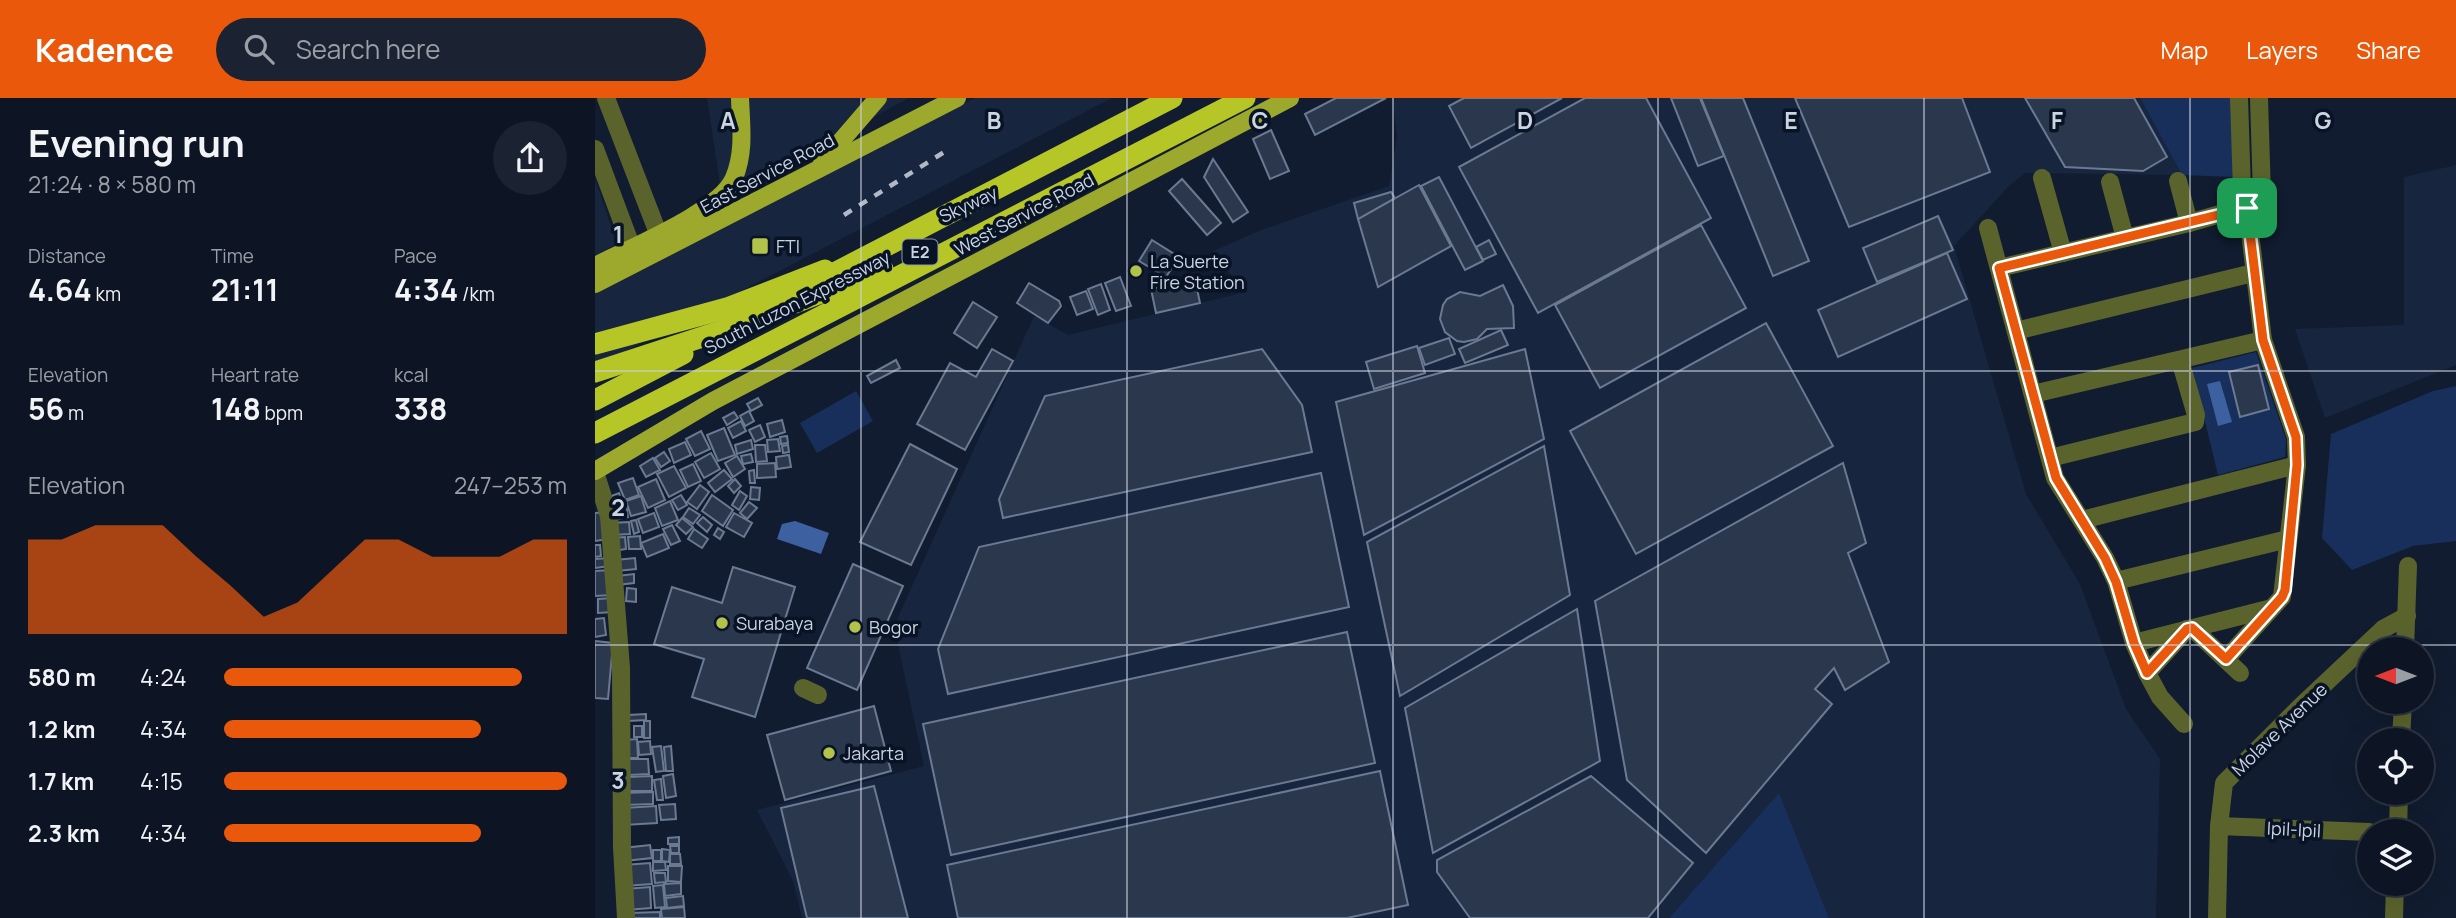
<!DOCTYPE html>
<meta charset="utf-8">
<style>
:root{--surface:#0d1524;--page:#1b2231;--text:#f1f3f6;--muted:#9a9fa6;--line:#2d3441;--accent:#ea580c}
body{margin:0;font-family:Manrope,sans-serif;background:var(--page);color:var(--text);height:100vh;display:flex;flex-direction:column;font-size:26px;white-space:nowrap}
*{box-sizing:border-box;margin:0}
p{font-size:23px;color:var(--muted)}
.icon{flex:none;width:38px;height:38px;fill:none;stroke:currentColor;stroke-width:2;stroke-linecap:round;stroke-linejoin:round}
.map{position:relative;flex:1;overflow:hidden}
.drawer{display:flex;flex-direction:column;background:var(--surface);width:595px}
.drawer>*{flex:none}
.needle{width:46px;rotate:270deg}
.controls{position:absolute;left:1762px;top:539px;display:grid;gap:14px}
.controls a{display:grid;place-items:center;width:77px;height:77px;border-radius:50%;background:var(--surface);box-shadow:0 7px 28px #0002,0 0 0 2px var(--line);font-size:35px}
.pin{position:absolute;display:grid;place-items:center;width:60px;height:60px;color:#fff;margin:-30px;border-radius:14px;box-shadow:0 4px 10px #0006}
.round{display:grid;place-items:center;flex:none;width:74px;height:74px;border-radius:37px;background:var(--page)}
.overview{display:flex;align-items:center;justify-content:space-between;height:119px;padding:0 28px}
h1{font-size:38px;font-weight:700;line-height:52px}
.stats{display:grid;grid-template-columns:repeat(3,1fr);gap:10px;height:119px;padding:7px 28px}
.stats div{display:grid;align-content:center}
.stats b{font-size:30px;font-weight:700}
.stats small{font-size:19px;font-weight:400}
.stats p{font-size:19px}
.chart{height:196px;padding:14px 28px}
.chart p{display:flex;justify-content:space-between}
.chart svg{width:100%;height:126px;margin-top:7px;fill:var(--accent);opacity:.7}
ul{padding:0 28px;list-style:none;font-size:23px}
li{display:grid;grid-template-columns:112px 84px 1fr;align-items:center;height:52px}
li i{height:18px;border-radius:9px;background:var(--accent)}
header{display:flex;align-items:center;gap:42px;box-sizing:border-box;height:98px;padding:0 35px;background:var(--accent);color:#fff}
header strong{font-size:33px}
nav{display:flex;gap:38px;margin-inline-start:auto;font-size:24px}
.search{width:490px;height:63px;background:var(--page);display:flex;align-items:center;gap:18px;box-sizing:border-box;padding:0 24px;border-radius:38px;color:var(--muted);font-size:26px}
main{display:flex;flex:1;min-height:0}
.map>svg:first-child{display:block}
.built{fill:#17253f}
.green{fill:#172f5a}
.water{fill:#3d61a0}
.building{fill:#2a374c;stroke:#6b7a92;stroke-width:2}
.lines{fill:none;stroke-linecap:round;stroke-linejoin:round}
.minor{stroke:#5b632d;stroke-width:18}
.major{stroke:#9ca92c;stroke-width:18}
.highway{stroke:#b5c626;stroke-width:21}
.rail{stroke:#b1b9c8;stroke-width:4.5;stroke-dasharray:9 9;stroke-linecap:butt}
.route-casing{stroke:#fff;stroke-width:14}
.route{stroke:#ea580c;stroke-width:9}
.grid{fill:none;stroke:#ccd4e2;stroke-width:2;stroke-opacity:0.55}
.poi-dot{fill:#b3c24b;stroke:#081326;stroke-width:2.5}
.labels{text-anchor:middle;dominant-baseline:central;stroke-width:7;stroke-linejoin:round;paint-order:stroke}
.shield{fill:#081326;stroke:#919aaa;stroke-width:2}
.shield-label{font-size:16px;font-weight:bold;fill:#ccd4e2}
.street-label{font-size:18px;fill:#ccd4e2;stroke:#081326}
.poi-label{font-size:18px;fill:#ccd4e2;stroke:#081326;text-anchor:start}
.grid-label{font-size:23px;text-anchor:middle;font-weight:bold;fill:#ccd4e2;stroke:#081326;stroke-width:7;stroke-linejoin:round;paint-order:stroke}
</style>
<header>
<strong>Kadence</strong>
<div class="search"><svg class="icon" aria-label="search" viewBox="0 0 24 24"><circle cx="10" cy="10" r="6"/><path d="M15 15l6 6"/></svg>Search here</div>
<nav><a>Map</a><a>Layers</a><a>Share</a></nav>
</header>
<main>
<section class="drawer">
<div class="overview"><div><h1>Evening run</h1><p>21:24 · 8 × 580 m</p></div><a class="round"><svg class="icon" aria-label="share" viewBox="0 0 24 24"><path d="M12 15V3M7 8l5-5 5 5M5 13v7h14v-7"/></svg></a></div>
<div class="stats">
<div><p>Distance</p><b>4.64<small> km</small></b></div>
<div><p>Time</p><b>21:11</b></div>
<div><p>Pace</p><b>4:34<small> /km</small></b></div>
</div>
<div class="stats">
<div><p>Elevation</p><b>56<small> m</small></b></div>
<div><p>Heart rate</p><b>148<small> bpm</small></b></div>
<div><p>kcal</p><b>338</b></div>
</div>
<div class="chart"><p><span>Elevation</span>247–253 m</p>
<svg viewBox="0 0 160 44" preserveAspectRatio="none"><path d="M0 44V11L10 11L20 6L30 6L40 6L50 17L60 27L70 38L80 33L90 22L100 11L110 11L120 17L130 17L140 17L150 11L160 11V44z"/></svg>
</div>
<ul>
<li><b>580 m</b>4:24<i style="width:87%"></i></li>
<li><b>1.2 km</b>4:34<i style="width:75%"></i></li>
<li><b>1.7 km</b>4:15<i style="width:100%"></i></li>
<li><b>2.3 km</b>4:34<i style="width:75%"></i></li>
</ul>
</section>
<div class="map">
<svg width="1861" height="820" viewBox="0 0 1861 820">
<rect width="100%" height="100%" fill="#111c30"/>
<!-- built -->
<g class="built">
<path d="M 112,0 L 314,0 L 127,100 Z"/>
<path d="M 380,0 L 517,0 L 0,269 L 0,195 Z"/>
<path d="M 797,0 L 1545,0 L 1587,77 L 1430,75 L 1413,89 L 1359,148 L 1431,396 L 1485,486 L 1531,611 L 1565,661 L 1561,820 L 1234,820 L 1184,696 L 1074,820 L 207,820 L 198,783 L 162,712 L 329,668 L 299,528 L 439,218 L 473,237 L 651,194 L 616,154 L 666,132 L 794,88 L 802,38 Z"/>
<path d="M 1861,67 L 1861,267 L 1730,320 L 1700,231 L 1809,227 L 1809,79 Z"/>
<path d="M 0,81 L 22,146 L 0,157 Z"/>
</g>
<!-- green -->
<g class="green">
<path d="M 1545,0 L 1636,0 L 1638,79 L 1587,77 Z"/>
<path d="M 1661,254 L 1691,341 L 1690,359 L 1623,377 L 1597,270 Z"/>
<path d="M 1861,288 L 1861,443 L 1818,448 L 1757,472 L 1727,440 L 1736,336 L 1838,293 Z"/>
<path d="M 261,293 L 278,323 L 222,355 L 205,325 Z"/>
<path d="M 1184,695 L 1234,820 L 1074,820 Z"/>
</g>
<!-- water -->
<g class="water">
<path d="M 1625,283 L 1637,324 L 1623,328 L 1612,286 Z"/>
<path d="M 200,423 L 234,435 L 226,456 L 182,441 L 187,426 Z"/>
</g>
<!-- building -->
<g class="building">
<path d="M 741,0 L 791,0 L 720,37 L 710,16 Z"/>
<path d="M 869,0 L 967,0 L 876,50 L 854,8 Z"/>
<path d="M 990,0 L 1051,0 L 1116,120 L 943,215 L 864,69 Z"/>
<path d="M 1076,0 L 1105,0 L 1129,58 L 1103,68 Z"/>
<path d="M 1106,0 L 1148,0 L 1214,163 L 1178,178 Z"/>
<path d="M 1200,0 L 1367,0 L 1395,74 L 1254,129 Z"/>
<path d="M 1430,0 L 1539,0 L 1572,59 L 1548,73 L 1470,69 Z"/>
<path d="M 676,32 L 694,73 L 675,81 L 658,41 Z"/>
<path d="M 618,61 L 653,114 L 638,124 L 609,79 Z"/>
<path d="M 844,79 L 888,163 L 870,172 L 826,88 Z"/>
<path d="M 587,81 L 626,125 L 612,137 L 574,93 Z"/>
<path d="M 824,87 L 856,148 L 783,189 L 763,121 Z"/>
<path d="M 796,94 L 800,100 L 763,121 L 759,105 Z"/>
<path d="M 1343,118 L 1358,152 L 1282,184 L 1268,150 Z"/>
<path d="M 1106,127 L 1151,210 L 1005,290 L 960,207 Z"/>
<path d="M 557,142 L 584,159 L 571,179 L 544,163 Z"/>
<path d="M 894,142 L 901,156 L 888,162 L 881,149 Z"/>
<path d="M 1352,155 L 1372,201 L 1243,259 L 1223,212 Z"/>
<path d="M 525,179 L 536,208 L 521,213 L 510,185 Z"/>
<path d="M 600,181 L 605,205 L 561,215 L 556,191 Z"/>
<path d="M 434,185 L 464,203 L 466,208 L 453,225 L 422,205 Z"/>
<path d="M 506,186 L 515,212 L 503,217 L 493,191 Z"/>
<path d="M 908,187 L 918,208 L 919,230 L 892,231 L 882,241 L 869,244 L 862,243 L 850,234 L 845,221 L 848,207 L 852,201 L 865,194 L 885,198 Z"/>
<path d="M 491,193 L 498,211 L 482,217 L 475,199 Z"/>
<path d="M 378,204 L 402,219 L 382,250 L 359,235 Z"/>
<path d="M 1171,225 L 1238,348 L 1041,456 L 975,333 Z"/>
<path d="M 906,232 L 913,247 L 870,265 L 864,251 Z"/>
<path d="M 854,240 L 860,256 L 830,267 L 824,250 Z"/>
<path d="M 822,248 L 830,275 L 779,291 L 771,264 Z"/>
<path d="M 397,251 L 418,263 L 370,352 L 322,326 L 355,265 L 381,279 Z"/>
<path d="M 667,251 L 707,307 L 717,354 L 408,420 L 404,401 L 450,298 Z"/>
<path d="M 930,251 L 949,341 L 769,437 L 741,304 Z"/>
<path d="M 301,262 L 305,270 L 276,285 L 272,278 Z"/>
<path d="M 1663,267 L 1674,311 L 1645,319 L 1634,274 Z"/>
<path d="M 163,300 L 167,307 L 156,313 L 152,306 Z"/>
<path d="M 154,313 L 159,323 L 150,328 L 145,318 Z"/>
<path d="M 139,314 L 143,320 L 132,327 L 128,320 Z"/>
<path d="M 187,322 L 190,334 L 175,339 L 172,326 Z"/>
<path d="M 146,323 L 151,333 L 138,340 L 133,330 Z"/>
<path d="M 165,327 L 170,339 L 160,344 L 154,332 Z"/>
<path d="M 129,330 L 140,357 L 123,363 L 112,337 Z"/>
<path d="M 106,333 L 115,351 L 100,358 L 91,341 Z"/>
<path d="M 192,338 L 193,345 L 186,346 L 185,339 Z"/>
<path d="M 183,341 L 185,353 L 173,354 L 172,342 Z"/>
<path d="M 156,342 L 158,351 L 142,356 L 140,347 Z"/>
<path d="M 90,344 L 96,357 L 79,365 L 74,351 Z"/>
<path d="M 315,346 L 362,371 L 316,467 L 265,444 Z"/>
<path d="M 160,347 L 170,347 L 172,363 L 161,364 Z"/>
<path d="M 193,347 L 194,354 L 188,355 L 187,348 Z"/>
<path d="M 949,348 L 975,497 L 805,598 L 772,444 Z"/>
<path d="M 69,354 L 75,363 L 66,369 L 60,360 Z"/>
<path d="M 116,355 L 125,371 L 109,380 L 100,364 Z"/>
<path d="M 156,356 L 158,364 L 148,366 L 146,358 Z"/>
<path d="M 194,357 L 196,369 L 182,371 L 181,359 Z"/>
<path d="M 142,358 L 150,371 L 138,379 L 130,365 Z"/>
<path d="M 58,360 L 65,372 L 51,379 L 45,368 Z"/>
<path d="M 180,365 L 181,379 L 162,380 L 162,366 Z"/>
<path d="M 1248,365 L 1271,445 L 1253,455 L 1294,564 L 1250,592 L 1239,570 L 1220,591 L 1237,606 L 1111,755 L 1032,682 L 1000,503 Z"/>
<path d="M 98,366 L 106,383 L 93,389 L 85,372 Z"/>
<path d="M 79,368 L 91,390 L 74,399 L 62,376 Z"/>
<path d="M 129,372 L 137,381 L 120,394 L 113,385 Z"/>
<path d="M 159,372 L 160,385 L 155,385 L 154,373 Z"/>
<path d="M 726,375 L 754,509 L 353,596 L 343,551 L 384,449 Z"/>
<path d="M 38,380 L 44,397 L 30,402 L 23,385 Z"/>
<path d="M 61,381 L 70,402 L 53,410 L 43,389 Z"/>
<path d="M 140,381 L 146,388 L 139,395 L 133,388 Z"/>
<path d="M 105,387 L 114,394 L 102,411 L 92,404 Z"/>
<path d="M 156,389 L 165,390 L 164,402 L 155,401 Z"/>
<path d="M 145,393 L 152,398 L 144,412 L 137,407 Z"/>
<path d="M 24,395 L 27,404 L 14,409 L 11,400 Z"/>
<path d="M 86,397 L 92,407 L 83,412 L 77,402 Z"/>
<path d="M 117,397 L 138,412 L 128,428 L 107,413 Z"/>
<path d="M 46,398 L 51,414 L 36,418 L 31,403 Z"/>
<path d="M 75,403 L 83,422 L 67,428 L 60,410 Z"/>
<path d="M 154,404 L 162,410 L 152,421 L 145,415 Z"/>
<path d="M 31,407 L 33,419 L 18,422 L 15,410 Z"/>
<path d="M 94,410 L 105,417 L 98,426 L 88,419 Z"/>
<path d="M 11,414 L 14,441 L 0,443 L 0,415 Z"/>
<path d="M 59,415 L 64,429 L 48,435 L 43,421 Z"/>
<path d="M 139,415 L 157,425 L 149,439 L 131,429 Z"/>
<path d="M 108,419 L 117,427 L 112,434 L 102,425 Z"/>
<path d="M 87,420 L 98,429 L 91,436 L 81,427 Z"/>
<path d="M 41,422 L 44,434 L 39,436 L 36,423 Z"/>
<path d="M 34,424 L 35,436 L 17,437 L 16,425 Z"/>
<path d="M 77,427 L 85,443 L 76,447 L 68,431 Z"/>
<path d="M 123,430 L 129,434 L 125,441 L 119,437 Z"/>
<path d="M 99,431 L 113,441 L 107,450 L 93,441 Z"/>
<path d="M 68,436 L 74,450 L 52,459 L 46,445 Z"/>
<path d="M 45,438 L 46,451 L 34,451 L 33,439 Z"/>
<path d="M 30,439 L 31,451 L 18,453 L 16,440 Z"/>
<path d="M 0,447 L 5,447 L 6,458 L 0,459 Z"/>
<path d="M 14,460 L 15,468 L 0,470 L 0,461 Z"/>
<path d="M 40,460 L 41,471 L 22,473 L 21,462 Z"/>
<path d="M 258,466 L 308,488 L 262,592 L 212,570 Z"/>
<path d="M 138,469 L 200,489 L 160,619 L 97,599 L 109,561 L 59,546 L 77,489 L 127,505 Z"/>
<path d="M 16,472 L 17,497 L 0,498 L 0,473 Z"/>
<path d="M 39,476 L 39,485 L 22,487 L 22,478 Z"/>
<path d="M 32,490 L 41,491 L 41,504 L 31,503 Z"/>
<path d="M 17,500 L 18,514 L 3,515 L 3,501 Z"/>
<path d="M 982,511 L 1005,663 L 838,755 L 810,610 Z"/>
<path d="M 9,520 L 11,537 L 0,539 L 0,521 Z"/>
<path d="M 752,534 L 780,665 L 356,757 L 328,626 Z"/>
<path d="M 0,543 L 18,545 L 13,601 L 0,600 Z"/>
<path d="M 279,608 L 296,673 L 190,702 L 172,637 Z"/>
<path d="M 51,616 L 51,622 L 33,623 L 33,617 Z"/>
<rect x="49" y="623" width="6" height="17"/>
<rect x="39" y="628" width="8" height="11"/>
<path d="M 42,641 L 43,660 L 31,660 L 30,642 Z"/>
<path d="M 55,643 L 56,656 L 44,657 L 43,644 Z"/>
<path d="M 66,648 L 69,673 L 61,674 L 57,649 Z"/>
<path d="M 76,648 L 78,673 L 71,673 L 69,649 Z"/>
<path d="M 33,661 L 53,661 L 54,676 L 33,677 Z"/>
<path d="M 785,673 L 813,807 L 752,820 L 363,820 L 352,767 Z"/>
<path d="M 78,676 L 81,698 L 71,700 L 68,678 Z"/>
<path d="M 57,678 L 57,693 L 34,693 L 33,679 Z"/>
<path d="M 996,678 L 1098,765 L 1053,820 L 875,820 L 842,774 L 842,762 Z"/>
<path d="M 66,681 L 68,702 L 62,702 L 59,682 Z"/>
<path d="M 279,688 L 313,820 L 212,820 L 186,710 Z"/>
<path d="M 58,694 L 58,706 L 29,707 L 28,695 Z"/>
<path d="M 80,706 L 81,721 L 66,722 L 64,707 Z"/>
<path d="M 61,708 L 62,725 L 29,727 L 29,710 Z"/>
<path d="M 84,739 L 84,746 L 73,746 L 73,740 Z"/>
<path d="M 55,747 L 57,760 L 30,763 L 28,750 Z"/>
<path d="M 75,748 L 84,748 L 84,755 L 76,755 Z"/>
<path d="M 67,751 L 75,752 L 74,764 L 67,763 Z"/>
<rect x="58" y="752" width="8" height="11"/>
<path d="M 75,756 L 85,756 L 86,766 L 75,766 Z"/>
<path d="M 58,764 L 70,764 L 71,772 L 58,773 Z"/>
<path d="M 55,765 L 57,786 L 30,788 L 29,767 Z"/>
<path d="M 73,768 L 87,768 L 86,784 L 73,783 Z"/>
<path d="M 59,775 L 70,775 L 71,784 L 60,785 Z"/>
<path d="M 86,785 L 86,796 L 70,798 L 69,786 Z"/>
<path d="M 68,787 L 70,809 L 60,810 L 58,788 Z"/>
<path d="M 55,789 L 56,810 L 31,812 L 30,791 Z"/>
<path d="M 88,798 L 89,808 L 72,810 L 71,800 Z"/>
<path d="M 89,809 L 90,820 L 67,820 L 66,811 Z"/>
<path d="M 65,814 L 65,820 L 33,820 L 33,815 Z"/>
</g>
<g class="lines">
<!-- minor -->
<g class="minor">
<path d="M 11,0 L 63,135"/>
<path d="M 0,51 L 37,150"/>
<path d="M 1447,80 L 1468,155"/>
<path d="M 1583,83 L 1594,125"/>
<path d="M 1515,84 L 1530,140"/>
<path d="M 1393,130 L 1460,380 L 1510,460 L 1521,483 L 1539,545 L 1552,575 L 1565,599 L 1589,626"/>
<path d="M 1404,170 L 1594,125 L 1663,105 L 1667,98 L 1664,0"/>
<path d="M 1421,233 L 1658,175"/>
<path d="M 1438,296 L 1668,242"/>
<path d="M 1455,360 L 1600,324 L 1601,317 L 1585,262"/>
<path d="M 0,374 L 14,418 L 26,570 L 27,749 L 31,820"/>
<path d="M 1487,422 L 1702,367"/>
<path d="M 1521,483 L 1693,441"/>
<path d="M 1597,530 L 1645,575"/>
<path d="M 1539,545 L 1677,510"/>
<path d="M 1810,551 L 1813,468"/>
<path d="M 1631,561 L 1687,499 L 1702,367 L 1701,339 L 1668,242 L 1652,110 L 1647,94 L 1644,0"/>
<path d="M 1552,575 L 1592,531"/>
<path d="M 208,590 L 223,597"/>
<path d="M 1806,642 L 1808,604"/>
<path d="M 1624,728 L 1774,734"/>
<path d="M 1803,733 L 1804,695"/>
<path d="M 1622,820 L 1624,728 L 1629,685 L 1707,607 L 1788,531 L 1812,518"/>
<path d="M 1799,820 L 1800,786"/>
</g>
<!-- major -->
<g class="major">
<path d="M 227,65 L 283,0"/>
<path d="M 0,168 C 34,150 125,114 139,80 C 150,54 146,27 145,0"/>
<path d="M 0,186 L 362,0"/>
<path d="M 0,373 L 118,303 L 695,0"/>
</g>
<!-- highway -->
<g class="highway">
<path d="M 218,186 L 577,0"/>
<path d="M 0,246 L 132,210 L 230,172"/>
<path d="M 0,274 L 138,229 L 288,171"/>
<path d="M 0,302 L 88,256"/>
<path d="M 0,335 L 650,0"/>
</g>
<!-- rail -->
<path class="rail" d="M 249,117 L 354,51"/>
</g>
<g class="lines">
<defs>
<path id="route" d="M 1652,110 L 1668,242 L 1701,339 L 1702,367 L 1690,492 L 1687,499 L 1631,561 L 1597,530 L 1592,531 L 1552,575 L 1539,545 L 1521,484 L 1510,460 L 1461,380 L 1404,170 Z"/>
</defs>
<!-- route casing -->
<use href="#route" class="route-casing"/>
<!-- route -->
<use href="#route" class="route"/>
</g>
<!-- grid -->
<path class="grid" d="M 266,0 L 266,820M 532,0 L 532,820M 798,0 L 798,820M 1063,0 L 1063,820M 1329,0 L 1329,820M 1595,0 L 1595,820M 0,273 L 1861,273M 0,547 L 1861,547"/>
<!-- markers -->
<g class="poi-dot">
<rect x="156" y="139" width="18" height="18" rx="3.5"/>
<circle cx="541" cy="173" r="7"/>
<circle cx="127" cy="525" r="7"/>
<circle cx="260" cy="529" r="7"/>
<circle cx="234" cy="655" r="7"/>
</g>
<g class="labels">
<!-- shield labels -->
<rect class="shield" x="307.5" y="141.5" width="35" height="25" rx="5"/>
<g class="shield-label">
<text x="325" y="154">E2</text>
</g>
<!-- street labels -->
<g class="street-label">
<text transform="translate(172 75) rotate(-28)">East Service Road</text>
<text transform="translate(373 106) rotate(-25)">Skyway</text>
<text transform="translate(429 116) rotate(-28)">West Service Road</text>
<text transform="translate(202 204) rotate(-27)">South Luzon Expressway</text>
<text transform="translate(1684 631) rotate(-44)">Molave Avenue</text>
<text transform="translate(1699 731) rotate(3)">Ipil-Ipil</text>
</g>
<!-- poi labels -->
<g class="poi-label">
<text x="181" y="148">FTI</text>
<text x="555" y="163">La Suerte<tspan x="555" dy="21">Fire Station</tspan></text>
<text x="141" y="525">Surabaya</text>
<text x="274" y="529">Bogor</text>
<text x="248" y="655">Jakarta</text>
</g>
</g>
<g class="grid-label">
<text x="133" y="31">A</text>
<text x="399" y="31">B</text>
<text x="665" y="31">C</text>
<text x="930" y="31">D</text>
<text x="1196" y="31">E</text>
<text x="1462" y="31">F</text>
<text x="1728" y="31">G</text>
<text x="23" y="145">1</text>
<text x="23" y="418">2</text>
<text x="23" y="691">3</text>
</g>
</svg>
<div class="controls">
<a><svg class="needle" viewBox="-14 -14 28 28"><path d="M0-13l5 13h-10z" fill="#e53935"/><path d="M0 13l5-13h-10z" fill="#9a9fa6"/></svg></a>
<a><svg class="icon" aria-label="locate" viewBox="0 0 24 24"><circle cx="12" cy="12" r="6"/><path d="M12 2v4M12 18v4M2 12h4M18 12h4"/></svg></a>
<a><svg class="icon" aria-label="layers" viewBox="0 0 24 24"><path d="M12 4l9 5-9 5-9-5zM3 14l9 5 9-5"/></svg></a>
</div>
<div class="pin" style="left:1652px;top:110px;background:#1e9e55"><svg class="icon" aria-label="arrive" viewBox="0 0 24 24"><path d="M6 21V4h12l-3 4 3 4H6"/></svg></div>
</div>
</main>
